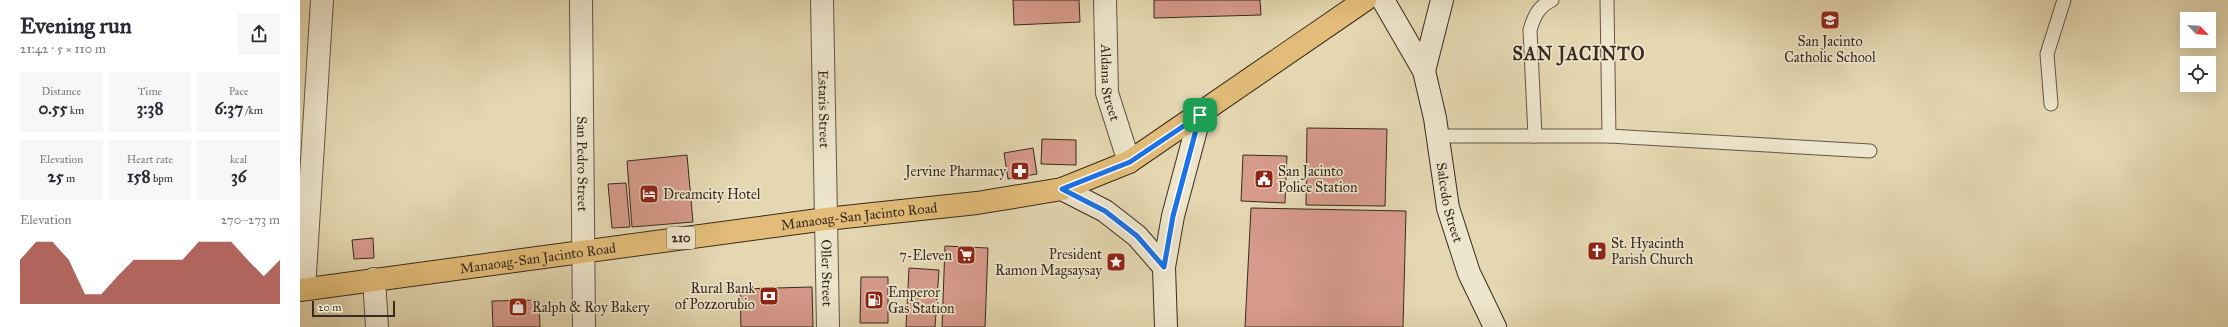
<!DOCTYPE html>
<meta charset="utf-8">
<style>
:root{--surface:#fff;--page:#f7f7f7;--text:#2b2b33;--muted:#7c7c81;--accent:#8f2418}
body{margin:0;font-family:"IM FELL Great Primer",serif;background:var(--page);color:var(--text);height:100vh;display:flex;flex-direction:column;font-size:15px;white-space:nowrap}
*{box-sizing:border-box;margin:0}
p{font-size:13px;color:var(--muted)}
.icon{flex:none;width:22px;height:22px;fill:none;stroke:currentColor;stroke-width:2;stroke-linecap:round;stroke-linejoin:round}
.map{position:relative;flex:1;overflow:hidden}
.sheet{display:flex;flex-direction:column;background:var(--surface);width:300px}
.sheet>*{flex:none}
.needle{width:26px;rotate:115deg}
.buttons{position:absolute;left:1880px;top:12px;display:grid;gap:8px}
.buttons a{display:grid;place-items:center;width:36px;height:36px;border-radius:0px;background:var(--surface);box-shadow:0 4px 16px #0002;font-size:20px}
.scale{position:absolute;left:12px;bottom:10px;width:83px;box-sizing:border-box;padding-left:4px;border:2px solid #392b1f;border-top:0;font-size:11px;line-height:14px;white-space:nowrap;color:#392b1f;-webkit-text-stroke:3px #ede5cc;paint-order:stroke}
.pin{position:absolute;display:grid;place-items:center;width:34px;height:34px;color:#fff;margin:-17px;border-radius:8px;box-shadow:0 2px 6px #0006}
.round{display:grid;place-items:center;flex:none;width:42px;height:42px;border-radius:0px;background:var(--page)}
.head{display:flex;align-items:center;justify-content:space-between;height:68px;padding:0 20px}
h1{font-size:22px;font-weight:700;line-height:30px}
.stats{display:grid;grid-template-columns:repeat(3,1fr);gap:6px;height:68px;padding:4px 20px}
.stats div{display:grid;align-content:center;border-radius:0px;background:var(--page);text-align:center}
.stats b{font-size:17px;font-weight:700}
.stats small{font-size:11px;font-weight:400}
.stats p{font-size:11px}
.chart{height:112px;padding:8px 20px}
.chart p{display:flex;justify-content:space-between}
.chart svg{width:100%;height:72px;margin-top:4px;fill:var(--accent);opacity:.7}
main{display:flex;flex:1;min-height:0}
.map>svg:first-child{display:block}
.building{fill:#d69b8b;stroke:#392b1f}
.lines{fill:none;stroke-linecap:round;stroke-linejoin:round}
.lane-casing{stroke:#645644;stroke-width:15}
.street-casing{stroke:#645644;stroke-width:24}
.secondary-casing{stroke:#392b1f;stroke-width:24}
.primary-casing{stroke:#392b1f;stroke-width:24}
.lane{stroke:#ede5cc;stroke-width:13}
.street{stroke:#ede5cc;stroke-width:22}
.secondary{stroke:#ede5cc;stroke-width:22}
.primary{stroke:#e2bc78;stroke-width:22}
.route-casing{stroke:#fff;stroke-width:8}
.route{stroke:#1a73e8;stroke-width:5}
.labels{text-anchor:middle;dominant-baseline:central;stroke-width:3.5;stroke-linejoin:round;paint-order:stroke}
.shield{fill:#ede5cc;stroke:#6f6353;stroke-width:1}
.shield-label{font-size:13px;font-weight:bold;fill:#392b1f}
.poi-label{font-size:14px;fill:#392b1f;stroke:#ede5cc;text-anchor:start}
.street-label{font-size:14px;fill:#392b1f;stroke:#ede5cc}
.district-label{font-size:18px;font-weight:bold;letter-spacing:1px;fill:#392b1f;stroke:#ede5cc}
</style>
<main>
<section class="sheet">
<div class="head"><div><h1>Evening run</h1><p>21:42 · 5 × 110 m</p></div><a class="round"><svg class="icon" aria-label="share" viewBox="0 0 24 24"><path d="M12 15V3M7 8l5-5 5 5M5 13v7h14v-7"/></svg></a></div>
<div class="stats">
<div><p>Distance</p><b>0.55<small> km</small></b></div>
<div><p>Time</p><b>3:38</b></div>
<div><p>Pace</p><b>6:37<small> /km</small></b></div>
</div>
<div class="stats">
<div><p>Elevation</p><b>25<small> m</small></b></div>
<div><p>Heart rate</p><b>158<small> bpm</small></b></div>
<div><p>kcal</p><b>36</b></div>
</div>
<div class="chart"><p><span>Elevation</span>270–273 m</p>
<svg viewBox="0 0 160 44" preserveAspectRatio="none"><path d="M0 44V17L10 6L20 6L30 17L40 38L50 38L60 27L70 17L80 17L90 17L100 17L110 6L120 6L130 6L140 17L150 27L160 17V44z"/></svg>
</div>
</section>
<div class="map">
<svg width="1928" height="327" viewBox="0 0 1928 327">
<rect width="100%" height="100%" fill="#e4d7b1"/>
<filter id="stains"><feTurbulence type="fractalNoise" baseFrequency=".005" numOctaves="4"/><feColorMatrix values="0 0 0 0 .2 0 0 0 0 .09 0 0 0 0 .02 0 0 0 .5 -.17"/></filter>
<radialGradient id="worn" r=".72"><stop offset=".6" stop-color="#630" stop-opacity="0"/><stop offset="1" stop-color="#630" stop-opacity=".3"/></radialGradient>
<!-- building -->
<g class="building">
<path d="M 713,0 L 779,0 L 780,22 L 714,25 Z"/>
<path d="M 854,0 L 960,0 L 961,15 L 854,18 Z"/>
<path d="M 1007,128 L 1087,129 L 1085,206 L 1006,205 Z"/>
<path d="M 742,139 L 776,140 L 776,165 L 741,164 Z"/>
<path d="M 733,148 L 737,174 L 708,179 L 704,153 Z"/>
<path d="M 387,155 L 393,222 L 332,227 L 327,161 Z"/>
<path d="M 943,155 L 987,156 L 985,203 L 941,201 Z"/>
<path d="M 326,183 L 330,227 L 312,228 L 308,184 Z"/>
<path d="M 951,208 L 1106,211 L 1103,327 L 945,327 Z"/>
<path d="M 73,238 L 74,258 L 54,259 L 52,240 Z"/>
<path d="M 645,246 L 688,248 L 685,327 L 642,327 Z"/>
<path d="M 609,268 L 639,270 L 635,327 L 606,327 Z"/>
<path d="M 561,277 L 588,277 L 588,323 L 560,323 Z"/>
<path d="M 512,287 L 513,327 L 441,327 L 440,289 Z"/>
<path d="M 239,300 L 240,327 L 193,327 L 192,301 Z"/>
</g>
<g class="lines">
<defs>
<g id="lane">
<path d="M 1307,0 L 1309,136"/>
<path d="M 1751,104 L 1747,54 L 1764,0"/>
<path d="M 1137,136 L 1309,136 L 1570,151"/>
<path d="M 1235,136 L 1230,30 C 1234,16 1239,6 1252,0"/>
</g>
<g id="street">
<path id="s1" d="M 281,0 L 284,327"/>
<path id="s2" d="M 522,0 L 528,327"/>
<path id="s3" d="M 805,0 L 807,93 L 829,162"/>
<path d="M 74,279 L 77,327"/>
<path d="M 4,289 L 22,0"/>
</g>
<g id="secondary">
<path id="s4" d="M 1083,0 L 1124,71 L 1135,118 L 1148,208 L 1169,273 L 1195,327"/>
<path d="M 1124,71 L 1142,0"/>
<path d="M 762,189 L 805,211 L 837,236 L 864,267"/>
<path d="M 866,327 L 864,267 L 873,216 L 900,115"/>
</g>
<g id="primary">
<path id="s5" d="M 0,290 L 526,219 L 677,203 L 762,189 L 829,162 L 1065,0"/>
</g>
</defs>
<!-- lane casing -->
<use href="#lane" class="lane-casing"/>
<!-- street casing -->
<use href="#street" class="street-casing"/>
<!-- secondary casing -->
<use href="#secondary" class="secondary-casing"/>
<!-- primary casing -->
<use href="#primary" class="primary-casing"/>
<!-- lane -->
<use href="#lane" class="lane"/>
<!-- street -->
<use href="#street" class="street"/>
<!-- secondary -->
<use href="#secondary" class="secondary"/>
<!-- primary -->
<use href="#primary" class="primary"/>
</g>
<g class="lines">
<defs>
<path id="route" d="M 900,115 L 873,216 L 864,267 L 837,236 L 805,211 L 762,189 L 830,162 Z"/>
</defs>
<!-- route casing -->
<use href="#route" class="route-casing"/>
<!-- route -->
<use href="#route" class="route"/>
</g>
<!-- icons -->
<defs>
<symbol id="school-square" viewBox="-11 -11 22 22"><rect x="-9" y="-9" width="18" height="18" rx="4" fill="#8f2418" stroke="#ede5cc"/><path d="M0-5L7-2L0 1L-7-2ZM-4 1L0 2.5L4 1V4Q0 6-4 4Z" fill="#fff"/></symbol>
<symbol id="pharmacy-square" viewBox="-11 -11 22 22"><rect x="-9" y="-9" width="18" height="18" rx="4" fill="#8f2418" stroke="#ede5cc"/><path d="M-2-6h4v4h4v4h-4v4h-4v-4h-4v-4h4Z" fill="#fff"/></symbol>
<symbol id="civic-square" viewBox="-11 -11 22 22"><rect x="-9" y="-9" width="18" height="18" rx="4" fill="#8f2418" stroke="#ede5cc"/><path d="M-.6-6.5H3V-4.5H.6V-3L4-1V1h2V6H-6V1h2V-1L-.6-3ZM-1.2 2.5V6h2.4V2.5Z" fill="#fff"/></symbol>
<symbol id="hotel-square" viewBox="-11 -11 22 22"><rect x="-9" y="-9" width="18" height="18" rx="4" fill="#8f2418" stroke="#ede5cc"/><path d="M-6-4.5h1.5V1H6V5H4.5V3h-9V5H-6ZM-4 0a1.8 1.8 0 1 1 3.6 0ZM.5 0V-2.5h3Q6-2.5 6 0Z" fill="#fff"/></symbol>
<symbol id="church-square" viewBox="-11 -11 22 22"><rect x="-9" y="-9" width="18" height="18" rx="4" fill="#8f2418" stroke="#ede5cc"/><path d="M-1.2-6h2.4v3.5h3.3v2.4h-3.3V6h-2.4V-.1h-3.3v-2.4h3.3Z" fill="#fff"/></symbol>
<symbol id="supermarket-square" viewBox="-11 -11 22 22"><rect x="-9" y="-9" width="18" height="18" rx="4" fill="#8f2418" stroke="#ede5cc"/><path d="M-6-5.5h2.5l.6 2H6L4.5 2H-2.5L-4.4-4H-6ZM-1.5 3.2a1.3 1.3 0 1 0 .1 0ZM3 3.2a1.3 1.3 0 1 0 .1 0Z" fill="#fff"/></symbol>
<symbol id="sight-square" viewBox="-11 -11 22 22"><rect x="-9" y="-9" width="18" height="18" rx="4" fill="#8f2418" stroke="#ede5cc"/><path d="M0-6L1.8-2.2L6-1.7L2.9 1.2L3.7 5.4L0 3.3L-3.7 5.4L-2.9 1.2L-6-1.7L-1.8-2.2Z" fill="#fff"/></symbol>
<symbol id="bank-square" viewBox="-11 -11 22 22"><rect x="-9" y="-9" width="18" height="18" rx="4" fill="#8f2418" stroke="#ede5cc"/><path d="M-6-4H6V4H-6ZM0-2.3a2.3 2.3 0 1 0 0 4.6a2.3 2.3 0 1 0 0-4.6Z" fill="#fff"/></symbol>
<symbol id="fuel-square" viewBox="-11 -11 22 22"><rect x="-9" y="-9" width="18" height="18" rx="4" fill="#8f2418" stroke="#ede5cc"/><path d="M-5.5-6h7V0h2V4h1.3V-2.5L3-4.5l.8-.8L6-3V5H2.5V1h-1V6h-7ZM-4.2-4.7v3.2H.2V-4.7Z" fill="#fff"/></symbol>
<symbol id="shop-square" viewBox="-11 -11 22 22"><rect x="-9" y="-9" width="18" height="18" rx="4" fill="#8f2418" stroke="#ede5cc"/><path d="M-5-2.5h2.3a2.7 3.5 0 0 1 5.4 0H5L5.5 6h-11ZM-1.5-2.5h3a1.5 2.3 0 0 0-3 0Z" fill="#fff"/></symbol>
</defs>
<g fill-rule="evenodd">
<use href="#school-square" x="1519" y="9" width="22" height="22"/>
<use href="#pharmacy-square" x="709" y="160" width="22" height="22"/>
<use href="#civic-square" x="953" y="168" width="22" height="22"/>
<use href="#hotel-square" x="338" y="183" width="22" height="22"/>
<use href="#church-square" x="1286" y="240" width="22" height="22"/>
<use href="#supermarket-square" x="655" y="244" width="22" height="22"/>
<use href="#sight-square" x="805" y="251" width="22" height="22"/>
<use href="#bank-square" x="458" y="285" width="22" height="22"/>
<use href="#fuel-square" x="563" y="289" width="22" height="22"/>
<use href="#shop-square" x="207" y="296" width="22" height="22"/>
</g>
<g class="labels">
<!-- shield labels -->
<rect class="shield" x="367" y="227" width="28" height="22" rx="3"/>
<g class="shield-label">
<text x="381" y="238">210</text>
</g>
<!-- poi labels -->
<g class="poi-label">
<text x="1530" y="41" text-anchor="middle">San Jacinto<tspan x="1530" dy="16">Catholic School</tspan></text>
<text x="706" y="171" text-anchor="end">Jervine Pharmacy</text>
<text x="978" y="171">San Jacinto<tspan x="978" dy="16">Police Station</tspan></text>
<text x="363" y="194">Dreamcity Hotel</text>
<text x="1311" y="243">St. Hyacinth<tspan x="1311" dy="16">Parish Church</tspan></text>
<text x="802" y="254" text-anchor="end">President<tspan x="802" dy="16">Ramon Magsaysay</tspan></text>
<text x="652" y="255" text-anchor="end">7-Eleven</text>
<text x="455" y="288" text-anchor="end">Rural Bank<tspan x="455" dy="16">of Pozzorubio</tspan></text>
<text x="588" y="292">Emperor<tspan x="588" dy="16">Gas Station</tspan></text>
<text x="232" y="307">Ralph &amp; Roy Bakery</text>
</g>
<!-- street labels -->
<g class="street-label">
<text stroke="none"><textPath href="#s3" startOffset="83">Aldana Street</textPath></text>
<text stroke="none"><textPath href="#s2" startOffset="109">Estaris Street</textPath></text>
<text stroke="none"><textPath href="#s1" startOffset="164">San Pedro Street</textPath></text>
<text stroke="none"><textPath href="#s4" startOffset="216">Salcedo Street</textPath></text>
<text stroke="none"><textPath href="#s5" startOffset="564">Manaoag-San Jacinto Road</textPath></text>
<text stroke="none"><textPath href="#s5" startOffset="240">Manaoag-San Jacinto Road</textPath></text>
<text stroke="none"><textPath href="#s2" startOffset="273">Oller Street</textPath></text>
</g>
<!-- district labels -->
<g class="district-label">
<text x="1279" y="54">SAN JACINTO</text>
</g>
</g>
<rect width="100%" height="100%" filter="url(#stains)"/>
<rect width="100%" height="100%" fill="url(#worn)"/>
</svg>
<div class="buttons">
<a><svg class="needle" viewBox="-14 -14 28 28"><path d="M0-13l5 13h-10z" fill="#e53935"/><path d="M0 13l5-13h-10z" fill="#7c7c81"/></svg></a>
<a><svg class="icon" aria-label="locate" viewBox="0 0 24 24"><circle cx="12" cy="12" r="6"/><path d="M12 2v4M12 18v4M2 12h4M18 12h4"/></svg></a>
</div>
<div class="scale">20 m</div>
<div class="pin" style="left:900px;top:115px;background:#1e9e55"><svg class="icon" aria-label="arrive" viewBox="0 0 24 24"><path d="M6 21V4h12l-3 4 3 4H6"/></svg></div>
</div>
</main>
